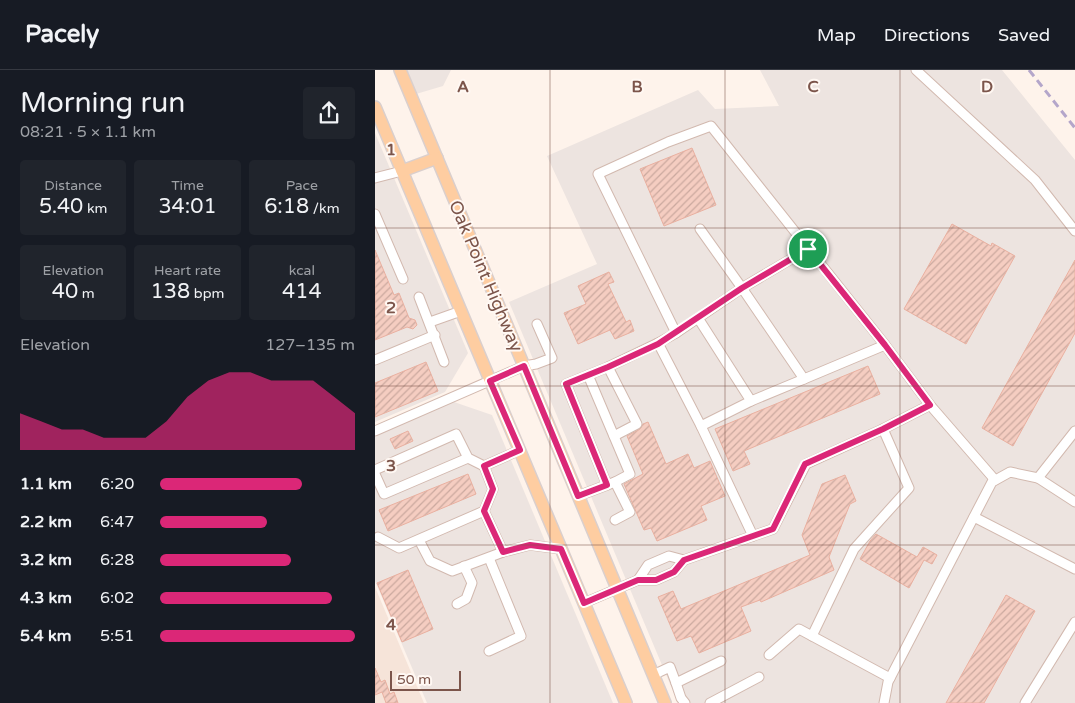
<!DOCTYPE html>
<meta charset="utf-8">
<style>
:root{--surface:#171b24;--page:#20242c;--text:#f1f3f6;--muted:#9ea1a6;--line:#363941;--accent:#db2777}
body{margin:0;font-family:"Varela Round",sans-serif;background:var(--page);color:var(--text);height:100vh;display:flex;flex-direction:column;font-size:19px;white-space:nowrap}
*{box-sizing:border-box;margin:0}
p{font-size:16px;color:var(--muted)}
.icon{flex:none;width:28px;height:28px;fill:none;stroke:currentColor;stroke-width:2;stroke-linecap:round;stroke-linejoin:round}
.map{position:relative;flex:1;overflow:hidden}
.details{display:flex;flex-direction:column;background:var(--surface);width:375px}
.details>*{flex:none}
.scale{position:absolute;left:15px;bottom:12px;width:71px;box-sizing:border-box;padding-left:5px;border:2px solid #7c554b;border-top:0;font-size:14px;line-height:18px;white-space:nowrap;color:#7c554b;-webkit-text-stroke:4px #fff8f3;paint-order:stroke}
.pin{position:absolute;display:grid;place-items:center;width:42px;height:42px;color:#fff;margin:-21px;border:2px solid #fff;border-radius:50%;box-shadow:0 1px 5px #0007}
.round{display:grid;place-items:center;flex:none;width:52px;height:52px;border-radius:5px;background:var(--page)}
.summary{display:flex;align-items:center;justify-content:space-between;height:85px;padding:0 20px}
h1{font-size:28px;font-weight:600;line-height:38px}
.metrics{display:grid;grid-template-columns:repeat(3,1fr);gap:8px;height:85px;padding:5px 20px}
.metrics div{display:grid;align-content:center;border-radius:5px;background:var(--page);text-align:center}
.metrics b{font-size:21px;font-weight:600}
.metrics small{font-size:14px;font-weight:400}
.metrics p{font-size:14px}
.chart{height:140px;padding:10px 20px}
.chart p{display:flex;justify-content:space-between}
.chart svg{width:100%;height:90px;margin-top:5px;fill:var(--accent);opacity:.7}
ul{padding:0 20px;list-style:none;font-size:16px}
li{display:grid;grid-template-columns:80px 60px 1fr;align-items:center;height:38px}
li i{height:12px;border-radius:6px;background:var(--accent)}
header{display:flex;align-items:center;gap:30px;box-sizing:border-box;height:70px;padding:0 25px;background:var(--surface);border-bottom:1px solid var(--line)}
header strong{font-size:24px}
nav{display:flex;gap:28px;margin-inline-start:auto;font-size:18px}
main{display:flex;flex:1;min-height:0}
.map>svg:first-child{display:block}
.residential{fill:#f6e4d9}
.industrial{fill:#ede4e0}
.building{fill:url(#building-hatch);stroke:#e9b0a0}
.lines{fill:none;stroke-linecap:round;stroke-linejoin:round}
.minor-casing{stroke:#d2b9af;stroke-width:11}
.major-casing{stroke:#dacfcd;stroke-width:14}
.minor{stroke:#fff;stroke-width:9}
.major{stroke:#fecda1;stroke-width:11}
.rail{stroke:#b4a6ca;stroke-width:3;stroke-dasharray:8 5;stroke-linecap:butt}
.route-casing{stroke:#fff;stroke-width:10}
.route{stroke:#db2777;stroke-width:6}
.grid{fill:none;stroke:#7c554b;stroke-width:1;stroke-opacity:0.55}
.labels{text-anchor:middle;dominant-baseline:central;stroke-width:4;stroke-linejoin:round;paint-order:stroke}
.street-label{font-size:18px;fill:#7c554b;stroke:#fff8f3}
.grid-label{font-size:16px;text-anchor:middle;font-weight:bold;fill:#7c554b;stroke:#fff8f3;stroke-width:4;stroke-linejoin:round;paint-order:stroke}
</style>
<header>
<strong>Pacely</strong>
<nav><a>Map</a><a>Directions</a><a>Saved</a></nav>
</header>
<main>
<section class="details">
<div class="summary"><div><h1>Morning run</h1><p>08:21 · 5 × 1.1 km</p></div><a class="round"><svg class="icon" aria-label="share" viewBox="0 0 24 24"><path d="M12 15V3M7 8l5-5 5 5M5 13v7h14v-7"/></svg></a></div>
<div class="metrics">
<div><p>Distance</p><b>5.40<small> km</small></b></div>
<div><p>Time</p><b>34:01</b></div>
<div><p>Pace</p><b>6:18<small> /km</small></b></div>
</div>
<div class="metrics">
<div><p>Elevation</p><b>40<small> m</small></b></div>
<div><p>Heart rate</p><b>138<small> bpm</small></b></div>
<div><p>kcal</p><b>414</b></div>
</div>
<div class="chart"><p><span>Elevation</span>127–135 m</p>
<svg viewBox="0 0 160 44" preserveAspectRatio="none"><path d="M0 44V26L10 30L20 34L30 34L40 38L50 38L60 38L70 30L80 18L90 10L100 6L110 6L120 10L130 10L140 10L150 18L160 26V44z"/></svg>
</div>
<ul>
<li><b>1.1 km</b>6:20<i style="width:73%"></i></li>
<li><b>2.2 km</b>6:47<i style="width:55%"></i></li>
<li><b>3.2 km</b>6:28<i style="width:67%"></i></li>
<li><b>4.3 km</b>6:02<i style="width:88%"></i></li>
<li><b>5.4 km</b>5:51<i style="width:100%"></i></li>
</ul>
</section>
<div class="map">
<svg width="700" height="633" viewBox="0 0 700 633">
<defs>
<pattern id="building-hatch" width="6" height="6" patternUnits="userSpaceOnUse" patternTransform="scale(1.25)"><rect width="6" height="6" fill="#f5cdc1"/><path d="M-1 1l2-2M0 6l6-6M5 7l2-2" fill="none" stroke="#cba99f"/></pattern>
</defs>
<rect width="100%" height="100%" fill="#fef3eb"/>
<!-- residential -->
<path class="residential" d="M 0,517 L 49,633 L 0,633 Z"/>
<!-- industrial -->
<g class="industrial">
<path d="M 32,0 L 76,0 L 68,16 L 41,24 Z"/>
<path d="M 385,0 L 627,0 L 700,90 L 700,633 L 303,633 L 134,232 L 222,194 L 172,86 L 323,20 L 340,39 L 404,36 Z"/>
<path d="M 0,63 L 93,283 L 70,322 L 0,352 Z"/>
<path d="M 76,331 L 117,345 L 238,633 L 52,633 L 0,511 L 0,363 Z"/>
</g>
<!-- building -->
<g class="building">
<path d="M 317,78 L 341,135 L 289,156 L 265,99 Z"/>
<path d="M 577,154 L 616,176 L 617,173 L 640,186 L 591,274 L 529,239 Z"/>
<path d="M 0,180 L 19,225 L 24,223 L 34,248 L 40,250 L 42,255 L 38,259 L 32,257 L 0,270 Z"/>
<path d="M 700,190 L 700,263 L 638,376 L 607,358 Z"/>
<path d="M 234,202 L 239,212 L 233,214 L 251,252 L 255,250 L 259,261 L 240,269 L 235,260 L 203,274 L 189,243 L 211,234 L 203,216 Z"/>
<path d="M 51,292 L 63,321 L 0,347 L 0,313 Z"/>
<path d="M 493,296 L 505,324 L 369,381 L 375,394 L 358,401 L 340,359 Z"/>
<path d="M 273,352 L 291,394 L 313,384 L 319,398 L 335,391 L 350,426 L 326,436 L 332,450 L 282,471 L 276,458 L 269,460 L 249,414 L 268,404 L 252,366 L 265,359 L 268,354 Z"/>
<path d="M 33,361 L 38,371 L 20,379 L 15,369 Z"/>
<path d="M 93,404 L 101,424 L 13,461 L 4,440 Z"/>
<path d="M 470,405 L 481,431 L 475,434 L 454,487 L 459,500 L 386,532 L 385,530 L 366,537 L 376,561 L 324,583 L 316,566 L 302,571 L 283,527 L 298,521 L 306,539 L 435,485 L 427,465 L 447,414 Z"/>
<path d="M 501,464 L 542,487 L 548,477 L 562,485 L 557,494 L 549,490 L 534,518 L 485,489 L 495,471 Z"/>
<path d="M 33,500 L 58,559 L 27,572 L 2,513 Z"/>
<path d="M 631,525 L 660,541 L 609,633 L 571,633 Z"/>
<path d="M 0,598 L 6,612 L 10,610 L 15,624 L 19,622 L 23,633 L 11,633 L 7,622 L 0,625 Z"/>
</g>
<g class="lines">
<defs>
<g id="minor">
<path d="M 541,0 L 660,110 L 700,161"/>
<path d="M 0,108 L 27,101"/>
<path d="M 0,144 L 28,209"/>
<path d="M 433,179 L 367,218 L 429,309 L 510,275"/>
<path d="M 44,227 L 69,292"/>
<path d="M 323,248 L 367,218 L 325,159"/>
<path d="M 55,252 L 86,241"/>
<path d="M 301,263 L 323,248 L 376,331 L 326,356"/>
<path d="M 283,273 L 326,356 L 378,466"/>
<path d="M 0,290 L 60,265"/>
<path d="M 233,297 L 283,273 L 301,263 L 223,104 L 293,72 L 336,56 L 510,275 L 555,335 L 620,410"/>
<path d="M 213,305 L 255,404 L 240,412"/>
<path d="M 376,331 L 429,309"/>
<path d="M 0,361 L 149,296 L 161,294 L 177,288 L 162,254"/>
<path d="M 109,396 L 118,419 L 109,441 L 128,482 L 155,475 L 186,479"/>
<path d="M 0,400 L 81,364 L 93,388 L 109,396 L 145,380"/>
<path d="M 0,404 L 9,424 L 93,388"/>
<path d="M 663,408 L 700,432"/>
<path d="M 232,415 L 191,314 L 233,297 L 262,354 L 239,366"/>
<path d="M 203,426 L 240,412 L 255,442 L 240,450"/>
<path d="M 599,447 L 700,499"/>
<path d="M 3,467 L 24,478 L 109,441"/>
<path d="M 44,470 L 55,491 L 77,501 L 128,482"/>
<path d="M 263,510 L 273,495 L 294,486 L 309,490"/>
<path d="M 209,533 L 263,510 L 281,510 L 299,502 L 309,490 L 398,459 L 431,394 L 508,359 L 555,335"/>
<path d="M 82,534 L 91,529 L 97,513 L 89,496"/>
<path d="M 437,566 L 479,479 L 534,418 L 508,359"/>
<path d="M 114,581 L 146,566 L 114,488"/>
<path d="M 394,585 L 424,559 L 515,608"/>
<path d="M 278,605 L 295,597 L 301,613 L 346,591"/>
<path d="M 301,613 L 306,628 L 310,633"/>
<path d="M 335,633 L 384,607"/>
<path d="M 509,633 L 513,612 L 617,412 L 635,402 L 663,408 L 700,361"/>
<path d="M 650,633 L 700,552"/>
</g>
<g id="major">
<path d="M 25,0 L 290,633"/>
<path d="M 0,37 L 251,633"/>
<path d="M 27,101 L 62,88"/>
</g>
</defs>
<!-- minor casing -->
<use href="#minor" class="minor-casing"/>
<!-- major casing -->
<use href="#major" class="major-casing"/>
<!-- minor -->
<use href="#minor" class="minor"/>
<!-- major -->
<use href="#major" class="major"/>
<!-- rail -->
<path class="rail" d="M 654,0 L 700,58"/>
</g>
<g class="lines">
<defs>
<path id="route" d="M 433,179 L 510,275 L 555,335 L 508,359 L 430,394 L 398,459 L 309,490 L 299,502 L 281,510 L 263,510 L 209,533 L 186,479 L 155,475 L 128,482 L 109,441 L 118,419 L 109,396 L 145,380 L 115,311 L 149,296 L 203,426 L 232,415 L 191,314 L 233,297 L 283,274 L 367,218 Z"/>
</defs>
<!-- route casing -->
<use href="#route" class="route-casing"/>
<!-- route -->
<use href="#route" class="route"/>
</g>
<!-- grid -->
<path class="grid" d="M 175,0 L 175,633M 350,0 L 350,633M 525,0 L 525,633M 0,158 L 700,158M 0,316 L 700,316M 0,475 L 700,475"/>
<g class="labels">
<!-- street labels -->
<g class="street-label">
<text transform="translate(111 206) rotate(67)">Oak Point Highway</text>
</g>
</g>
<g class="grid-label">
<text x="88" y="22">A</text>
<text x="262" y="22">B</text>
<text x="438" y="22">C</text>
<text x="612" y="22">D</text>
<text x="16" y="85">1</text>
<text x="16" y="243">2</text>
<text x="16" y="401">3</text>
<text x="16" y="560">4</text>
</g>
</svg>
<div class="scale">50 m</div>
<div class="pin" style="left:433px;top:179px;background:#1e9e55"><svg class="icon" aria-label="arrive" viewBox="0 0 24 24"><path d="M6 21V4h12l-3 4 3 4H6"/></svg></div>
</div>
</main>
